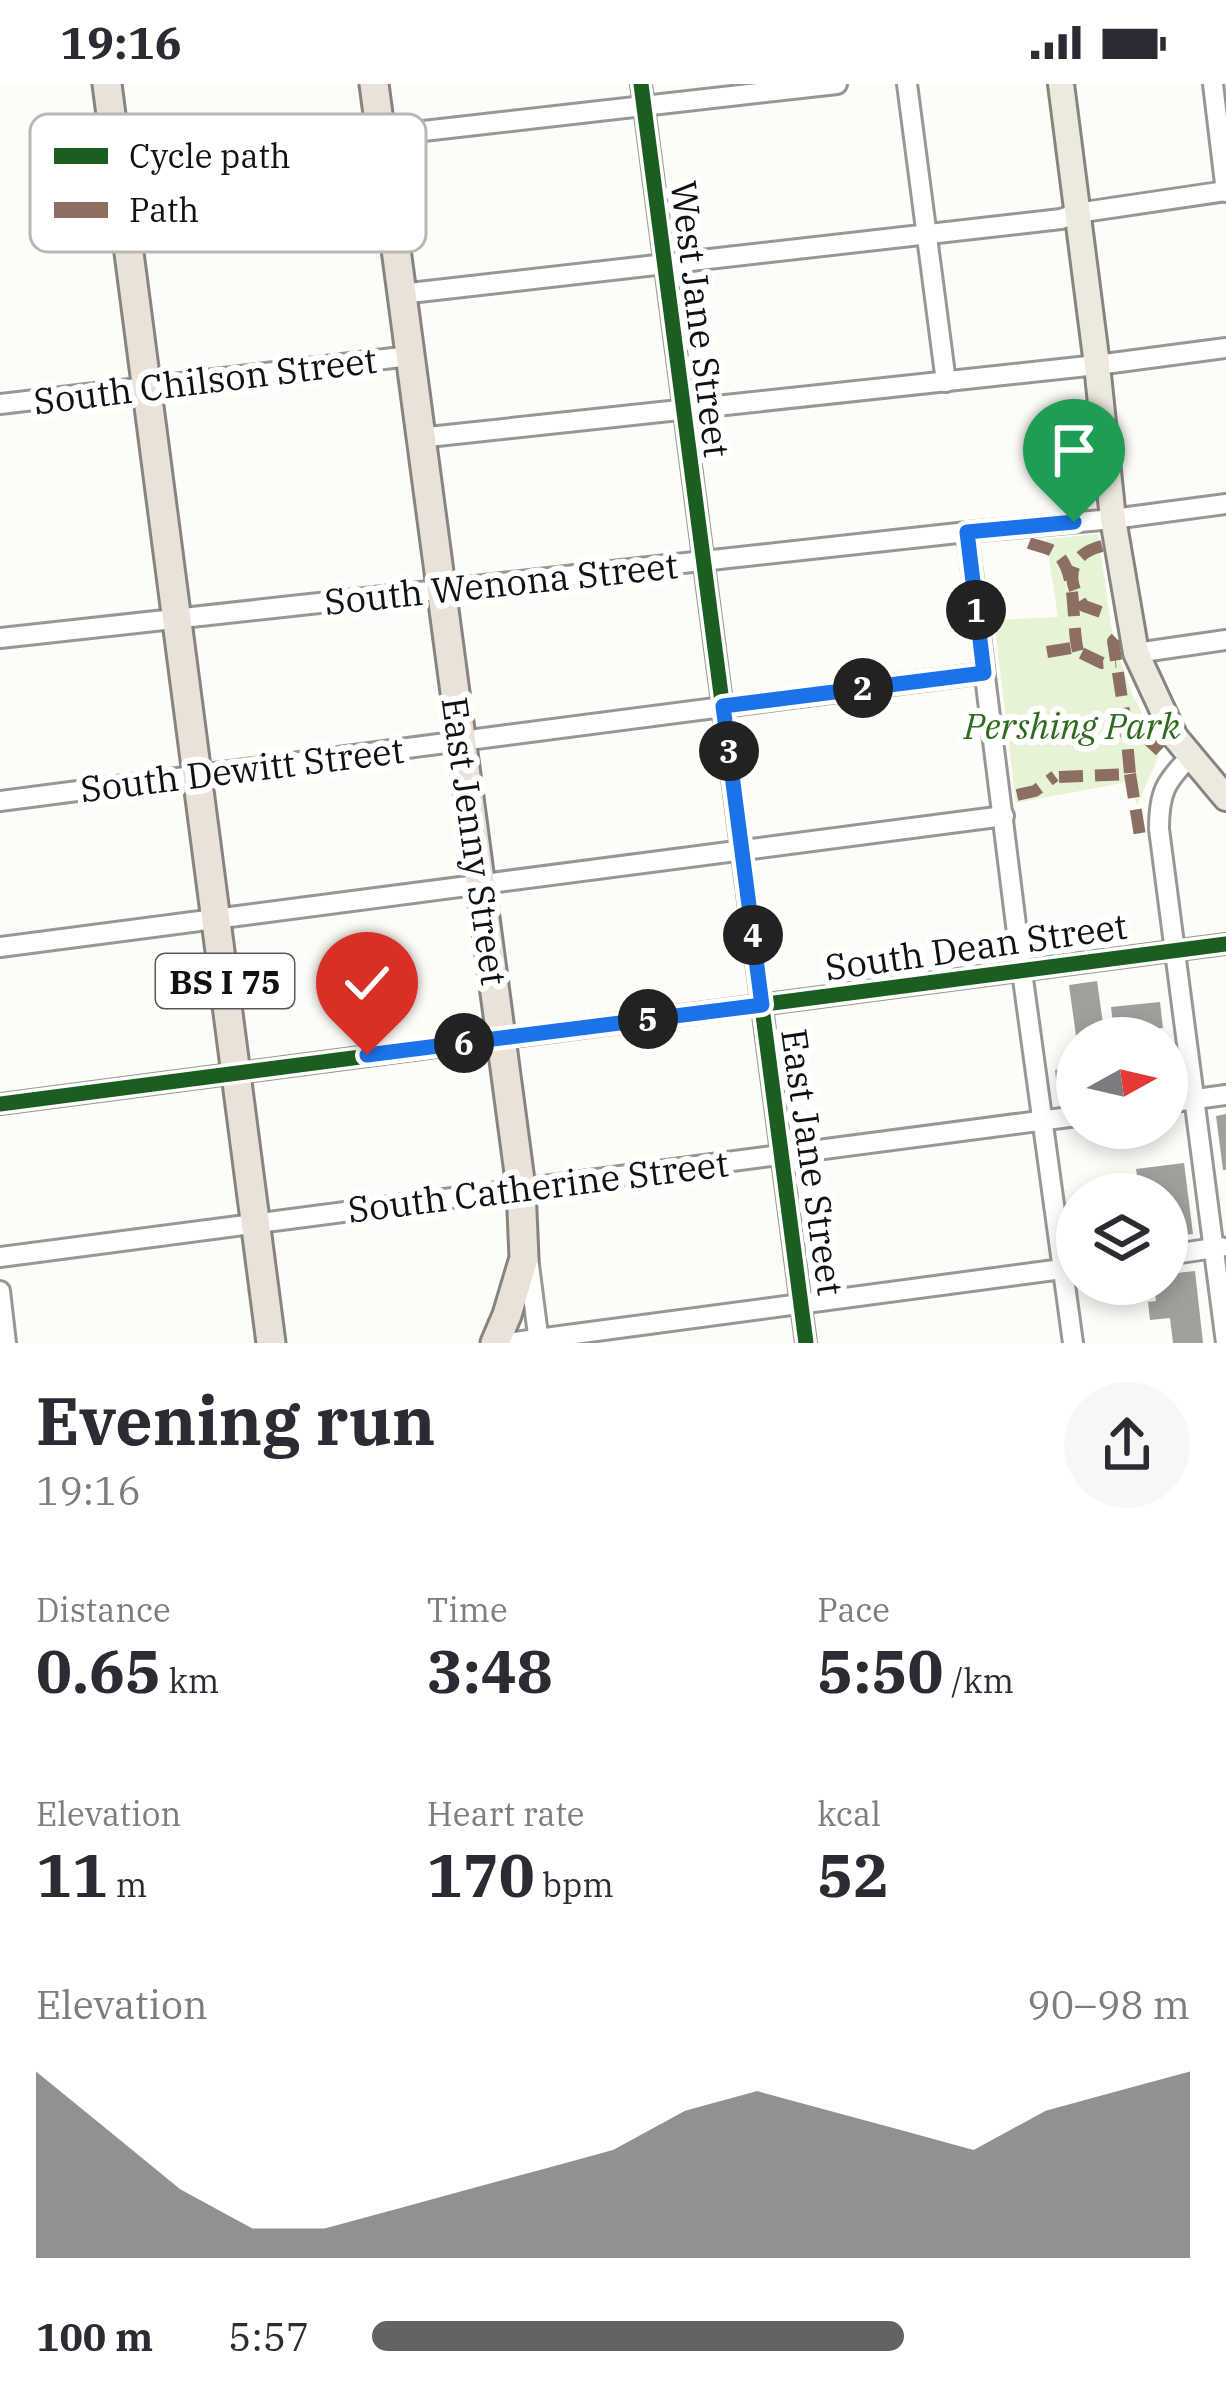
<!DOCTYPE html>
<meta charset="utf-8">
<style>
:root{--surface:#fff;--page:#f7f7f7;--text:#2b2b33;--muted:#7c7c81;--accent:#646362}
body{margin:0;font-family:"IBM Plex Serif",serif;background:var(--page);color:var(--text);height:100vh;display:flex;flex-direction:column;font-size:45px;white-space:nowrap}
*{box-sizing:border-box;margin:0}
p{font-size:39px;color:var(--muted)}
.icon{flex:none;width:66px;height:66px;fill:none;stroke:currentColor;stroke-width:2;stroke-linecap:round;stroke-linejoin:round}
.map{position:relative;height:1259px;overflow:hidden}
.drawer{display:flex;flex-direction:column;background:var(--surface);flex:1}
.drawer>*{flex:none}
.needle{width:78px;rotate:82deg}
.buttons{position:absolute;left:1056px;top:933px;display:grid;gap:24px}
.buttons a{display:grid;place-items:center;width:132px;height:132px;border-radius:50%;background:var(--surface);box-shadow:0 6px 18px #0003;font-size:60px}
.pin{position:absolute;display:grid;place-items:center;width:102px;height:102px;color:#fff;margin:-123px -51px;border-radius:50% 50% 50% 0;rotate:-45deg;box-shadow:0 0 12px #0007}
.pin .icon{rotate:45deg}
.km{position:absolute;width:60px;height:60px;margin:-30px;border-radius:50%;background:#222;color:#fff;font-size:33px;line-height:60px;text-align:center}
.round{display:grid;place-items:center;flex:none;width:126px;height:126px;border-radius:63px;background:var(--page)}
.head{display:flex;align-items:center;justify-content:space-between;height:204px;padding:0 36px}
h1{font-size:66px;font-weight:700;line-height:90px}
.metrics{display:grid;grid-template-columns:repeat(3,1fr);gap:18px;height:204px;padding:12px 36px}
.metrics div{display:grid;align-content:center}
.metrics b{font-size:60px;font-weight:700}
.metrics small{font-size:33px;font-weight:400}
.metrics p{font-size:33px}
.chart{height:336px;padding:24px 36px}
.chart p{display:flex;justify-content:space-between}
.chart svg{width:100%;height:216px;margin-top:12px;fill:var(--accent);opacity:.7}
ul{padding:0 36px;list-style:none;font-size:39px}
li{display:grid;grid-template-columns:192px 144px 1fr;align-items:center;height:90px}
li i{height:30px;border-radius:15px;background:var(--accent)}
.status{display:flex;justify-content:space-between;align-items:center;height:84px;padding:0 60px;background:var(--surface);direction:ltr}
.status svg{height:33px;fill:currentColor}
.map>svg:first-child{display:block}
.green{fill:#e7f3d7}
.building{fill:#a19f9c}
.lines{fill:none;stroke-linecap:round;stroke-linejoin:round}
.minor-casing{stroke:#979795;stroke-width:24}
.major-casing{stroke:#858482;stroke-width:30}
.highway-casing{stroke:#858482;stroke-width:33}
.minor{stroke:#fffffe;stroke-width:18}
.major{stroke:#ede9dc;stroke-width:24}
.highway{stroke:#eae1d8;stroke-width:27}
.quiet{stroke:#8d6e63;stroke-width:12;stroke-dasharray:24 12;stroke-linecap:butt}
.cycleway-casing{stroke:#fff;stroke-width:22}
.cycleway{stroke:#1b5e20;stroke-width:15}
.route-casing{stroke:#fff;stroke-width:24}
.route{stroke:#1a73e8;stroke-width:15}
.labels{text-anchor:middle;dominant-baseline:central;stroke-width:12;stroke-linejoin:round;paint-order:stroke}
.shield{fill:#fff;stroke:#585858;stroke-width:3}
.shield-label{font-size:33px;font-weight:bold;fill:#111}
.street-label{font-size:36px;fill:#111;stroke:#fff}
.park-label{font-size:36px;font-style:italic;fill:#2f6b1f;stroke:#fff}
.key{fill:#fff;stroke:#b8b8b8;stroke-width:3}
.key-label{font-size:33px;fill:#111}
</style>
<div class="status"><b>19:16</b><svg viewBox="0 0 49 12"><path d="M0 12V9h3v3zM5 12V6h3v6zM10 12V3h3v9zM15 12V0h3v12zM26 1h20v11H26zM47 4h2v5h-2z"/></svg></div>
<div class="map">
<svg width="1226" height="1259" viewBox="0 0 1226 1259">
<rect width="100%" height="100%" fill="#fdfcf7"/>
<!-- green -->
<path class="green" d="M 1098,450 L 1111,541 L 1119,573 L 1132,610 L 1155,654 L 1159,672 L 1137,721 L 1128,698 L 1016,719 L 994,536 L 1058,533 L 1046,455 Z"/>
<!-- building -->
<g class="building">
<path d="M 1097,897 L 1105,954 L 1090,954 L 1090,951 L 1076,952 L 1069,901 Z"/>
<path d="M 1160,918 L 1163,944 L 1119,949 L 1114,947 L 1111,923 Z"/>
<path d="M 1077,983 L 1077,1010 L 1058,1013 L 1055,986 Z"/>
<path d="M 1226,1030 L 1226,1086 L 1223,1086 L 1216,1032 Z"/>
<path d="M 1184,1079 L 1193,1150 L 1167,1153 L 1167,1110 L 1140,1110 L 1136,1085 Z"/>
<path d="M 1195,1187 L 1203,1259 L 1173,1259 L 1170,1234 L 1150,1236 L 1148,1218 L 1156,1217 L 1154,1200 L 1167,1200 L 1167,1190 Z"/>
</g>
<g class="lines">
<defs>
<g id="minor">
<path d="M 641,0 L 806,1259"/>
<path d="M 907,0 L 946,298"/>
<path d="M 1213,0 L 1226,108"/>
<path d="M 120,91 L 365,66 L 397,50 L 837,0"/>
<path d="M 401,210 L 1061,135 L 1077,129 L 1226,107"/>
<path d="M 0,320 L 410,272"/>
<path d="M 419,354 L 1097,281 L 1226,264"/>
<path d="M 967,448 L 1020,873 L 1073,1259"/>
<path d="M 0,554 L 967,448 L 1113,435 L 1226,420"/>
<path d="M 1136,569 L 1226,556"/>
<path d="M 1190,673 C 1165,698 1159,709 1159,745 L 1226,1259"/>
<path d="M 0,717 L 984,589"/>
<path d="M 0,863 L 1004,732"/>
<path d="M 1167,1019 L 1226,1011"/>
<path d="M 0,1020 L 1226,860"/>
<path d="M 1167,1171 L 1221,1163"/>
<path d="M 0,1173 L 1077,1032"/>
<path d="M 528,1173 L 539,1259"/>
<path d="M 0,1207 L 6,1259"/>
<path d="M 507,1259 L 1077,1183"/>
</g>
<path id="major" d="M 1061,0 L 1097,281 L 1113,435 L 1136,569 L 1175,653 L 1226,714"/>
<g id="highway">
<path d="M 107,0 L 271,1259"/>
<path d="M 374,0 L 521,1104 L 524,1174 L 507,1231 L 495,1259"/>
</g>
</defs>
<!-- minor casing -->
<use href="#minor" class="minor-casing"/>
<!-- major casing -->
<use href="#major" class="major-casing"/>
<!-- highway casing -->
<use href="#highway" class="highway-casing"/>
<!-- minor -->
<use href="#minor" class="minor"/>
<!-- major -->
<use href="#major" class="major"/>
<!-- highway -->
<use href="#highway" class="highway"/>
<!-- quiet -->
<g class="quiet">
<path d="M 1029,459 C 1039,463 1049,463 1057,470 C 1078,488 1071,540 1078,567"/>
<path d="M 1102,462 C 1068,470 1065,497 1084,522 L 1101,528 L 1111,527"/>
<path d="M 1116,554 L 1113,557 L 1125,634 L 1160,667"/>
<path d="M 1047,568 L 1071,564 L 1102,579 L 1116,578"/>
<path d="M 1130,690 L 1140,752 L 1142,752"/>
<path d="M 1059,693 L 1130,690 L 1125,634"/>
<path d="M 1017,711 L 1035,707 L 1055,692"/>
</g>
<defs>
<g id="cycleway">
<path d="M 641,0 L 806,1259"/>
<path d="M 0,1020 L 1226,860"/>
</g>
</defs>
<!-- cycleway casing -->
<use href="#cycleway" class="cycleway-casing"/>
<!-- cycleway -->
<use href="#cycleway" class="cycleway"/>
</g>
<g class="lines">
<defs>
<path id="route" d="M 367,971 L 762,921 L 723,622 L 984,589 L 967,448 L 1074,438"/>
</defs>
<!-- route casing -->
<use href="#route" class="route-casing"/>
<!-- route -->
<use href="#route" class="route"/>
</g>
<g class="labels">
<!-- shield labels -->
<rect class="shield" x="156" y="870" width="138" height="54" rx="9"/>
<g class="shield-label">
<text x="225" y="897">BS I 75</text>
</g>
<!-- street labels -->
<g class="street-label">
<text transform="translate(701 235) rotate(83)">West Jane Street</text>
<text transform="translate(205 296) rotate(-7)">South Chilson Street</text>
<text transform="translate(501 499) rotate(-6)">South Wenona Street</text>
<text transform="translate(242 685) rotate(-7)">South Dewitt Street</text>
<text transform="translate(475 757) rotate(82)">East Jenny Street</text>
<text transform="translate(976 862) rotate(-8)">South Dean Street</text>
<text transform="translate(813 1078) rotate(82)">East Jane Street</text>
<text transform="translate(538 1102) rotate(-7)">South Catherine Street</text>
</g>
<!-- park labels -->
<g class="park-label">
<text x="1072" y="641">Pershing Park</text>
</g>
</g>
<!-- legend -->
<rect x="30" y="30" width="396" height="138" rx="18" class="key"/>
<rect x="54" y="64" width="54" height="16" fill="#1b5e20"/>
<rect x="54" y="118" width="54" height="16" fill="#8d6e63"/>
<g class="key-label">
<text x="129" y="84">Cycle path</text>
<text x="129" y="138">Path</text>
</g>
</svg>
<div class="buttons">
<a><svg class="needle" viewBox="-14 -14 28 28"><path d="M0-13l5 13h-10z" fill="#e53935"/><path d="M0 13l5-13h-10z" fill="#7c7c81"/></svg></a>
<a><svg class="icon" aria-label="layers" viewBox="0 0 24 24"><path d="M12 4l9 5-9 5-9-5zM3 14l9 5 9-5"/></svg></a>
</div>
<div class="pin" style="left:1074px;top:438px;background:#1e9e55"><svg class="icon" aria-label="arrive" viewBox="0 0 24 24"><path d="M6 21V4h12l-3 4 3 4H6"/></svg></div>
<div class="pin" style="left:367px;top:971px;background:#d93025"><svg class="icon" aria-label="check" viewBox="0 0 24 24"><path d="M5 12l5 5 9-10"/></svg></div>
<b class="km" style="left:976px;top:526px">1</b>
<b class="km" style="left:863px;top:604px">2</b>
<b class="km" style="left:729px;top:667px">3</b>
<b class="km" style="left:753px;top:851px">4</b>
<b class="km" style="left:648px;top:935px">5</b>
<b class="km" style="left:464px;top:959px">6</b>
</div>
<section class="drawer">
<div class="head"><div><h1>Evening run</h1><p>19:16</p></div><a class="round"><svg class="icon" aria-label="share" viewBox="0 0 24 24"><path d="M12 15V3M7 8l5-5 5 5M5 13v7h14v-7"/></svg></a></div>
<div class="metrics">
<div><p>Distance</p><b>0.65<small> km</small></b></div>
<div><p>Time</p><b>3:48</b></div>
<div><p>Pace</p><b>5:50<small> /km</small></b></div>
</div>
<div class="metrics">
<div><p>Elevation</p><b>11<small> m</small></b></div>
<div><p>Heart rate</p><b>170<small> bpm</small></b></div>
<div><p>kcal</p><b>52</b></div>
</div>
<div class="chart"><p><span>Elevation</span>90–98 m</p>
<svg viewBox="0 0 160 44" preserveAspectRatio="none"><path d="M0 44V6L10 18L20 30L30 38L40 38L50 34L60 30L70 26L80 22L90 14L100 10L110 14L120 18L130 22L140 14L150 10L160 6V44z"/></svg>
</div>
<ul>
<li><b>100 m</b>5:57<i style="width:65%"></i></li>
</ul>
</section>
